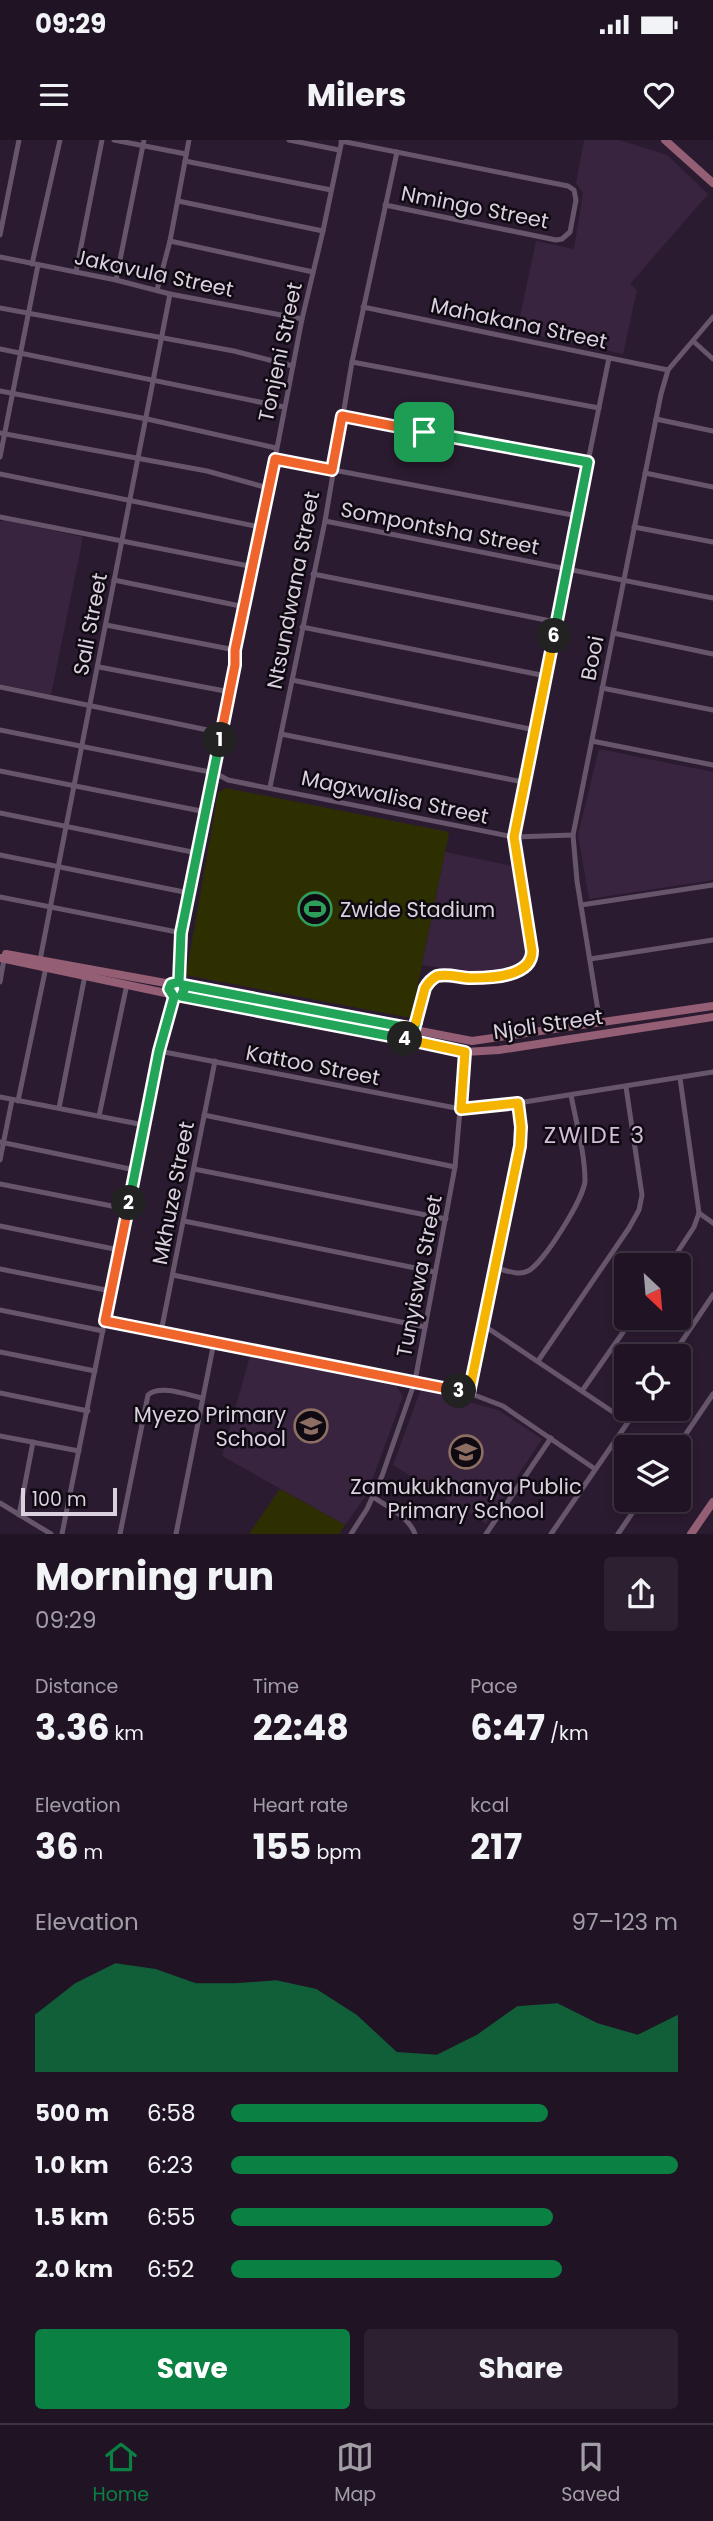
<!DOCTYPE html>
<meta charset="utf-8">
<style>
:root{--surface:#201424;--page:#2d2131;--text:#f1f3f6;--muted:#a29ea6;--line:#3d3341;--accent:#0b8043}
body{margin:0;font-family:Poppins,sans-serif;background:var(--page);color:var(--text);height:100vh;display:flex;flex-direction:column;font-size:26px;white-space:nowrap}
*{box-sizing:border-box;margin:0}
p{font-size:23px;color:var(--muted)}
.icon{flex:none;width:38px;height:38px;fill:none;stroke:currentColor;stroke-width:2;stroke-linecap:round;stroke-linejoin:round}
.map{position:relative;height:1394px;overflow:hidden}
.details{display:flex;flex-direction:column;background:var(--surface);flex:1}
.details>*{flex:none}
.needle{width:46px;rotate:154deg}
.buttons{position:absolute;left:614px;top:1113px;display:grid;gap:14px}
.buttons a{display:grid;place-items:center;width:77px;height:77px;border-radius:7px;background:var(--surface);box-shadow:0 4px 10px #0003,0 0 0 2px var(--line);font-size:35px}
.scale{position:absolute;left:21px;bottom:18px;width:96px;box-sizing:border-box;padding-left:7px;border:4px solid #dad0de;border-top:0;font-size:19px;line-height:24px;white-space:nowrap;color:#dad0de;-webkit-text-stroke:5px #0f0912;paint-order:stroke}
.pin{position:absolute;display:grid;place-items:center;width:60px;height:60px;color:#fff;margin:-30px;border-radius:14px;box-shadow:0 4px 10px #0006}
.km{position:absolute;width:35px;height:35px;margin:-18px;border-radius:50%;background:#222;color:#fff;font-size:19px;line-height:35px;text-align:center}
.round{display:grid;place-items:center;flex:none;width:74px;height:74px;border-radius:7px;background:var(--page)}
.overview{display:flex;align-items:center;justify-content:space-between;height:119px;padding:0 35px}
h1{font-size:38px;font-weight:700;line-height:52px}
.figures{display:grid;grid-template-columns:repeat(3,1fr);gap:10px;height:119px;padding:7px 35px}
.figures div{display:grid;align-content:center}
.figures b{font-size:35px;font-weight:700}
.figures small{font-size:19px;font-weight:400}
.figures p{font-size:19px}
.chart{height:196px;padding:14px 35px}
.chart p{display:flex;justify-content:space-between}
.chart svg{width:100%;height:126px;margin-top:7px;fill:var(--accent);opacity:.7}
.primary-button{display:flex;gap:14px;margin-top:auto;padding:14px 35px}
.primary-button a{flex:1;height:80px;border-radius:7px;background:var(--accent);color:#fff;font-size:28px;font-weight:700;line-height:80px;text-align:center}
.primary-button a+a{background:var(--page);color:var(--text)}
ul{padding:0 35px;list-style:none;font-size:23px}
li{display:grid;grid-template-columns:112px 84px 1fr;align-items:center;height:52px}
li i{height:18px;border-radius:9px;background:var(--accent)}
.status{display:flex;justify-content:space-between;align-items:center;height:49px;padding:0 35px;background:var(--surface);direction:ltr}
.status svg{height:19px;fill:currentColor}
header{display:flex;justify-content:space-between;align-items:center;height:91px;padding:0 35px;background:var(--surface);font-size:32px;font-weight:700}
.tabs{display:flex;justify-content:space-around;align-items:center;height:98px;border-top:2px solid var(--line);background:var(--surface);font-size:19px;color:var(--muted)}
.tabs a{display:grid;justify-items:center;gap:4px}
.tabs .active{color:var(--accent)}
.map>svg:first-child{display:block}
.built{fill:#38243e}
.green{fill:#2e2f00}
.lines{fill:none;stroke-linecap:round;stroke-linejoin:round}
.street{stroke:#67556c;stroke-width:5}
.secondary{stroke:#945f74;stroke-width:8}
.split-1-casing{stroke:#fff;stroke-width:14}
.split-2-casing{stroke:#fff;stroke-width:14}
.split-3-casing{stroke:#fff;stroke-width:14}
.split-4-casing{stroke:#fff;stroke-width:14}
.split-5-casing{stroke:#fff;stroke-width:14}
.split-6-casing{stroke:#fff;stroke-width:14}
.split-7-casing{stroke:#fff;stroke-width:14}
.split-1{stroke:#f0652b;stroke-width:9}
.split-2{stroke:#22a559;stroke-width:9}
.split-3{stroke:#f0652b;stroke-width:9}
.split-4{stroke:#f5b400;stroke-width:9}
.split-5{stroke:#22a559;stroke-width:9}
.split-6{stroke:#f5b400;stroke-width:9}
.split-7{stroke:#22a559;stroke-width:9}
.labels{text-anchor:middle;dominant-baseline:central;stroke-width:5;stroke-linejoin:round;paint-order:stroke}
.street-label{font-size:21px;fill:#dad0de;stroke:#0f0912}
.poi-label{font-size:21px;fill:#dad0de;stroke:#0f0912;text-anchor:start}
.neighbourhood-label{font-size:23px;letter-spacing:2px;fill:#d1bdd8;stroke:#0f0912}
</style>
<div class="status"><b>09:29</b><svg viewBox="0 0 49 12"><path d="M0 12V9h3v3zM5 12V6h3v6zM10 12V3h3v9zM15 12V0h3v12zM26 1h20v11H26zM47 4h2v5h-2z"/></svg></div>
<header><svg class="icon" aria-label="menu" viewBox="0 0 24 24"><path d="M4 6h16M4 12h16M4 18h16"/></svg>Milers<svg class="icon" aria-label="heart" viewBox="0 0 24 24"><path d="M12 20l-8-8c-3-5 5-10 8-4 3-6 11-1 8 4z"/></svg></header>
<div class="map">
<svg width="713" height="1394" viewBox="0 0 713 1394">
<rect width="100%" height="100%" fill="#2b1b30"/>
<!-- built -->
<g class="built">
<path d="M 584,0 L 619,0 L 667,15 L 708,54 L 630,144 L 637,150 L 623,214 L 517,191 L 536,101 L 574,109 L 583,53 L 576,43 Z"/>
<path d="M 4,380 L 83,397 L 51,555 L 0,544 L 0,382 Z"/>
<path d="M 599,609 L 713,632 L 713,740 L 589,759 L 578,695 Z"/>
<path d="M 445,712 L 513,726 L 528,814 L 520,826 L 469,832 L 422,825 Z"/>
<path d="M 250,1216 L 396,1246 L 403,1256 L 367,1354 L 345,1385 L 222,1316 Z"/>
<path d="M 421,1249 L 498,1270 L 542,1299 L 486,1384 L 393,1325 Z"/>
</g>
<!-- green -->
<g class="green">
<path d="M 226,648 L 449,692 L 411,878 L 186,835 L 218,653 Z"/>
<path d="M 280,1349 L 345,1385 L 339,1394 L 249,1394 Z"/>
</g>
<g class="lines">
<!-- street -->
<g class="street">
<path d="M 114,0 L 186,14"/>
<path d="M 289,0 L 339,10"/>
<path d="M 341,1 L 568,46 L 574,50 L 576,60 L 570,92 L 562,99 L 556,100 L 385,65"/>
<path d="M 185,21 L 331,50"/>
<path d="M 178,61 L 323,91"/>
<path d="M 0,95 L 19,0"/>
<path d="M 170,101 L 313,132"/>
<path d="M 0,117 L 116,140 L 170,154 L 302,179"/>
<path d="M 32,124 L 60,0"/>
<path d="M 76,132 L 102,0"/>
<path d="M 116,140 L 144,0"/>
<path d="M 157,150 L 170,101 L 189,0"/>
<path d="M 363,167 L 668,230"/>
<path d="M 0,168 L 234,211 L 293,226"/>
<path d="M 693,201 L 713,219"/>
<path d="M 0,209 L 284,267"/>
<path d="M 352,222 L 599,268"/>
<path d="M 0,251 L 147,279 L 276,308"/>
<path d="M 342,277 L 588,322"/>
<path d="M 656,279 L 713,291"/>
<path d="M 0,293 L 207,331 L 268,348"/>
<path d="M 0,317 L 38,125"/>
<path d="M 275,319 L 578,376"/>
<path d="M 645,333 L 713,347"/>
<path d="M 0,334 L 260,387"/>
<path d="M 0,377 L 254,427"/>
<path d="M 325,381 L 713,458"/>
<path d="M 634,387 L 713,402"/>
<path d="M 313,434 L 556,482"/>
<path d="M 114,440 L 245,467"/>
<path d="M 106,485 L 235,510"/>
<path d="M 302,487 L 546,536"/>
<path d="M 613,493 L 713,514"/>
<path d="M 99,527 L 230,552"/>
<path d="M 292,540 L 535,590"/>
<path d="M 0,547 L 222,593"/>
<path d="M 602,548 L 713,570"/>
<path d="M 0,590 L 215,633 L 228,640 L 514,697 L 573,695"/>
<path d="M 281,594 L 523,642"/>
<path d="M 592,601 L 713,625"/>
<path d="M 0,631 L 206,672"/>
<path d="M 270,647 L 325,381 L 352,222 L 397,12"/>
<path d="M 0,673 L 197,713"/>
<path d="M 0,715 L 189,753"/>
<path d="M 0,757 L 182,793"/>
<path d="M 581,765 L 713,745"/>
<path d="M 590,819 L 713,800"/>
<path d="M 40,820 L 170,154"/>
<path d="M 0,842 L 4,819"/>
<path d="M 179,842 L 182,793 L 230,552 L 235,510 L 254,427 L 302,179 L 323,91 L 342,0"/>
<path d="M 600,883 L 577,741 L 573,695 L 661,254 L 668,230 L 713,177"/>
<path d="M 414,889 C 417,878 422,850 429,842 C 444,827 508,849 530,822 L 530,801 L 514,697 L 523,642 L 609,218"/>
<path d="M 159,911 L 461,969 L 518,963 L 713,932"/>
<path d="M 0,957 L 144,985"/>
<path d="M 18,961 L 46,827"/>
<path d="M 59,968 L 85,835"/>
<path d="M 204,975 L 455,1027"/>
<path d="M 99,976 L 127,844"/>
<path d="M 0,1002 L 135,1030"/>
<path d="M 0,1020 L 12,960"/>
<path d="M 194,1029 L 446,1079"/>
<path d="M 0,1044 L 127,1069"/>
<path d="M 699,1073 L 713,1083"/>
<path d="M 184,1081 L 435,1132"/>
<path d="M 0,1086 L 119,1110"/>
<path d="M 669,1125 L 694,1087 L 699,1073 L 680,938"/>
<path d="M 496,1128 C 505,1130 518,1136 528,1131 C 543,1124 584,1058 585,1041 C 585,1013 576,982 571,955"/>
<path d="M 0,1129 L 111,1151"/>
<path d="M 173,1135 L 425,1187"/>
<path d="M 0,1170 L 103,1191"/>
<path d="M 105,1181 L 469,1253 L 503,1266 L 595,1329"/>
<path d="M 483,1185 L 628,1282"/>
<path d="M 161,1192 L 215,921"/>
<path d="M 0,1212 L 95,1231"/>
<path d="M 672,1216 L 713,1155"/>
<path d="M 538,1221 L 629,1088 L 639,1070 L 642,1055 L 626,947"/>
<path d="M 582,1251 L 633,1178"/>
<path d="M 0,1253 L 88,1271"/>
<path d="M 469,1253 L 520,1006 L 521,987 L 518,963"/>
<path d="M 0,1296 L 79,1311"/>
<path d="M 677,1307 L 713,1254"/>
<path d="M 373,1357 C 388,1367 409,1377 415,1394"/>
<path d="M 0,1363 L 51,1394"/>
<path d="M 19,1375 L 33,1302"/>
<path d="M 62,1394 L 144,985 L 159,911 L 174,857"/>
<path d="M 120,1394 L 148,1255 C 160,1244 188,1255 202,1258"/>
<path d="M 176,1394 L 214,1202"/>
<path d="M 351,1394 L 367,1369 L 382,1336 L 415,1241 L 455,1027 L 465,912"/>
<path d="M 486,1394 L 551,1298"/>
<path d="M 551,1394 L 637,1269"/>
<path d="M 618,1394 L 641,1360"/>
</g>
<!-- secondary -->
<g class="secondary">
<path d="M 665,0 L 713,43"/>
<path d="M 6,814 L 171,844"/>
<path d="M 0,818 L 170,854"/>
<path d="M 183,845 L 472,901 L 713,866"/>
<path d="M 181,856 L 465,912 L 499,910 L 713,877"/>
<path d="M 691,1394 L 713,1362"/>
</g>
</g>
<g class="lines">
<defs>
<path id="split-1" d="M 220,600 L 235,525 L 235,510 L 275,319 L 332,330 L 342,276 L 424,292"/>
<path id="split-2" d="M 129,1063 L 159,911 L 174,857 L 169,849 L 171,844 L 179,842 L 181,793 L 220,600"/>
<path id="split-3" d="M 129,1063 L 105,1181 L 459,1251"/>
<path id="split-4" d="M 405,899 L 465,912 L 461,969 L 518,963 L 521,987 L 520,1006 L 469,1253 L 459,1251"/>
<path id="split-5" d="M 405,899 L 181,856 L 184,850 L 183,845 L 414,889 L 416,882"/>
<path id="split-6" d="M 416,882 L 425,848 C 428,843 431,839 437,836 C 448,833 460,838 471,838 C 491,838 532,837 532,811 L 514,697 L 554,496"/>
<path id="split-7" d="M 424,292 L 588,322 L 554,496"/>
</defs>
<!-- split-1 casing -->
<use href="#split-1" class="split-1-casing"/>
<!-- split-2 casing -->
<use href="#split-2" class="split-2-casing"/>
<!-- split-3 casing -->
<use href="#split-3" class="split-3-casing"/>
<!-- split-4 casing -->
<use href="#split-4" class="split-4-casing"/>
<!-- split-5 casing -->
<use href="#split-5" class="split-5-casing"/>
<!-- split-6 casing -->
<use href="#split-6" class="split-6-casing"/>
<!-- split-7 casing -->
<use href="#split-7" class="split-7-casing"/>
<!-- split-1 -->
<use href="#split-1" class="split-1"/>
<!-- split-2 -->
<use href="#split-2" class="split-2"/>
<!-- split-3 -->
<use href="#split-3" class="split-3"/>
<!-- split-4 -->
<use href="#split-4" class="split-4"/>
<!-- split-5 -->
<use href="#split-5" class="split-5"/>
<!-- split-6 -->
<use href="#split-6" class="split-6"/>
<!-- split-7 -->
<use href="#split-7" class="split-7"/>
</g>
<!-- icons -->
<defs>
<symbol id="stadium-ring" viewBox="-11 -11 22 22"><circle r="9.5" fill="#0f0912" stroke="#2e9e5b" stroke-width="1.5"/><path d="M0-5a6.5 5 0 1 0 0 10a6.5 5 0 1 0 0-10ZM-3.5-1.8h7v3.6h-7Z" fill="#2e9e5b"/></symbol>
<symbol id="school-ring" viewBox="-11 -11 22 22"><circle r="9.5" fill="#0f0912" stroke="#8d6e63" stroke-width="1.5"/><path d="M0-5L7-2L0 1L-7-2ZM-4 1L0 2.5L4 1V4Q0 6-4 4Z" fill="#8d6e63"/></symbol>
</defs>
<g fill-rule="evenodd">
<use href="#stadium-ring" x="296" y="750" width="38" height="38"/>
<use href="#school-ring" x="292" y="1267" width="38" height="38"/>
<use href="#school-ring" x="447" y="1293" width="38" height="38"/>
</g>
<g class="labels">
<!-- street labels -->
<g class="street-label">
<text transform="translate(475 67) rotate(11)">Nmingo Street</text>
<text transform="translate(154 133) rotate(12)">Jakavula Street</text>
<text transform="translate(519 183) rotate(12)">Mahakana Street</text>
<text transform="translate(280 212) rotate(-78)">Tonjeni Street</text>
<text transform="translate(440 388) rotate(11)">Sompontsha Street</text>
<text transform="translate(293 450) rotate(-79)">Ntsundwana Street</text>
<text transform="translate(90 484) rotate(-79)">Sali Street</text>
<text transform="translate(592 518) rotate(-79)">Booi</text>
<text transform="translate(395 657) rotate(12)">Magxwalisa Street</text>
<text transform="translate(548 884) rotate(-8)">Njoli Street</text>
<text transform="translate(313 925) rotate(11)">Kattoo Street</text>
<text transform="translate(173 1053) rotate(-79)">Mkhuze Street</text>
<text transform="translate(419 1136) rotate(-79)">Tunyiswa Street</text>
</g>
<!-- poi labels -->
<g class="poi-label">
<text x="340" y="769">Zwide Stadium</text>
<text x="286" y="1274" text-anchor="end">Myezo Primary<tspan x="286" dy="24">School</tspan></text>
<text x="466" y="1346" text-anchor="middle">Zamukukhanya Public<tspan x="466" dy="24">Primary School</tspan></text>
</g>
<!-- neighbourhood labels -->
<g class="neighbourhood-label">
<text x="595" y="995">ZWIDE 3</text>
</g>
</g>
</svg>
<div class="buttons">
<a><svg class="needle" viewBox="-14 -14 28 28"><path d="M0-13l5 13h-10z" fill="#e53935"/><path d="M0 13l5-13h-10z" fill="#a29ea6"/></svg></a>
<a><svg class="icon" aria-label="locate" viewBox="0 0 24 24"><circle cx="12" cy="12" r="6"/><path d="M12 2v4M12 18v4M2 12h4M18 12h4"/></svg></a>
<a><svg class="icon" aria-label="layers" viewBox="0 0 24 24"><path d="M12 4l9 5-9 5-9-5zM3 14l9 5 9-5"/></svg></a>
</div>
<div class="scale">100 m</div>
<div class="pin" style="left:424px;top:292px;background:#1e9e55"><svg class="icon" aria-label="arrive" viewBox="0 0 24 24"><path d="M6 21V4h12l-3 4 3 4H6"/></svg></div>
<b class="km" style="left:220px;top:600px">1</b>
<b class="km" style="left:129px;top:1063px">2</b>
<b class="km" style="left:459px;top:1251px">3</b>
<b class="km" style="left:405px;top:899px">4</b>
<b class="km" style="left:554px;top:496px">6</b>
</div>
<section class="details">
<div class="overview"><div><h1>Morning run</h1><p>09:29</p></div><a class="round"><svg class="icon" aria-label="share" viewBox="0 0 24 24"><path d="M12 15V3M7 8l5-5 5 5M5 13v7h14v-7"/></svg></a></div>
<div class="figures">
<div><p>Distance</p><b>3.36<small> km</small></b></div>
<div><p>Time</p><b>22:48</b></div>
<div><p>Pace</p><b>6:47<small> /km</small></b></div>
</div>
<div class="figures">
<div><p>Elevation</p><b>36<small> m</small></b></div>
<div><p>Heart rate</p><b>155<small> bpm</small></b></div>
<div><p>kcal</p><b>217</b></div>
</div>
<div class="chart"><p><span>Elevation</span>97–123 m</p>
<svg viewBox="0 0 160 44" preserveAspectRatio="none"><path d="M0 44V24L10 13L20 6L30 8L40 13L50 13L60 12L70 15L80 24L90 37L100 38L110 31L120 21L130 20L140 27L150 31L160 24V44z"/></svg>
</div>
<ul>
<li><b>500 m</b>6:58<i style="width:71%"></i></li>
<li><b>1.0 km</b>6:23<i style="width:100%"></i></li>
<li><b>1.5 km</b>6:55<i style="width:72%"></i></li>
<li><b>2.0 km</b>6:52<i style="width:74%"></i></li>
</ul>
<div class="primary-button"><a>Save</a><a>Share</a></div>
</section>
<nav class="tabs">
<a class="active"><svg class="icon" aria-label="home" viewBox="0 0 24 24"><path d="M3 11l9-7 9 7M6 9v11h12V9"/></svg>Home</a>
<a><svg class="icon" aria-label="map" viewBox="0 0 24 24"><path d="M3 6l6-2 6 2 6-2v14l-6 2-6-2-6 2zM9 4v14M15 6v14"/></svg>Map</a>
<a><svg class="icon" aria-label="saved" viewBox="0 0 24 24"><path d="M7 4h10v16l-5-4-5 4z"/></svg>Saved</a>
</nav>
